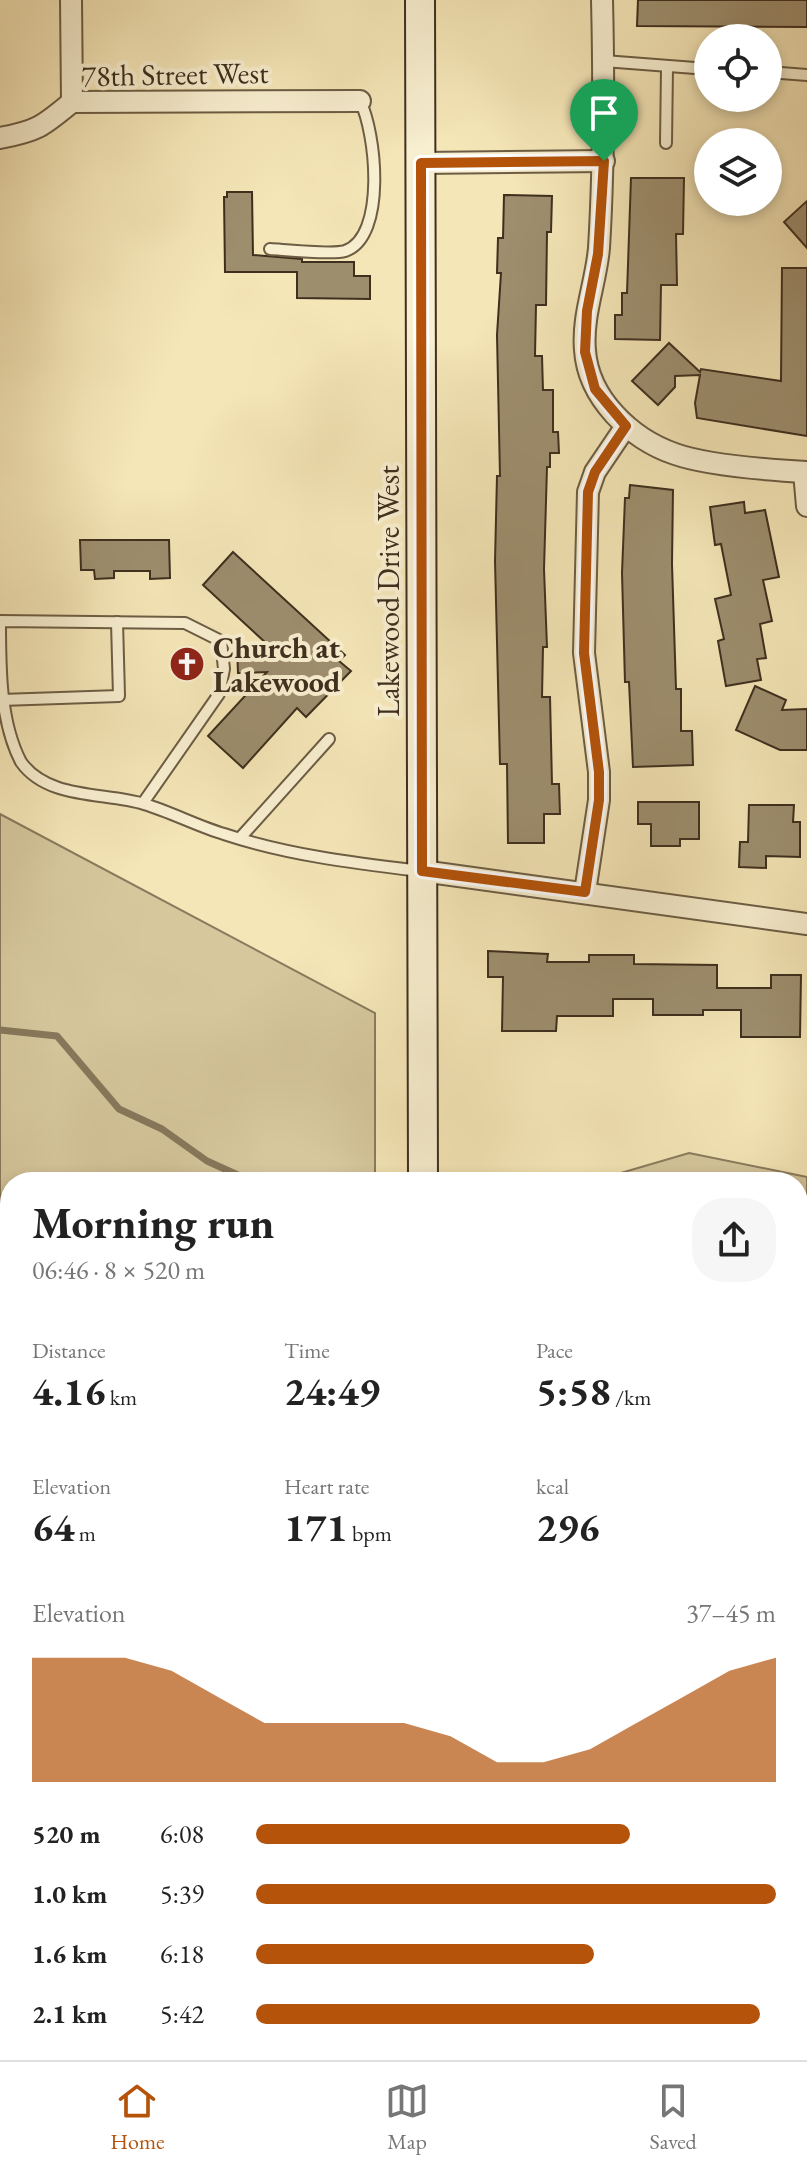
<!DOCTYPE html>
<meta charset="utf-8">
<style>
:root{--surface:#fff;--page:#f6f6f6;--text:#222;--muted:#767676;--line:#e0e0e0;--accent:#b45309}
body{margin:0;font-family:"EB Garamond",serif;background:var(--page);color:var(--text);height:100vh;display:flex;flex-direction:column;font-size:30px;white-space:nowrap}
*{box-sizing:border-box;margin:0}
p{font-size:26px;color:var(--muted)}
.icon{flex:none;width:44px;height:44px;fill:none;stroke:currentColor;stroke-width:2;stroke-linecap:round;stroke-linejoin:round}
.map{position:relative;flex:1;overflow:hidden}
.drawer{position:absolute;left:0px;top:1172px;width:808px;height:888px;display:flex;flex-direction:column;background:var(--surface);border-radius:32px 32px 0 0;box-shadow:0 4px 12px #0003}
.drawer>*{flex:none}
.fabs{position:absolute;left:694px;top:24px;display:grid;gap:16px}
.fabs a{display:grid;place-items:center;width:88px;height:88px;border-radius:50%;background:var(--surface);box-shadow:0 4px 12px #0003;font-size:40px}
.pin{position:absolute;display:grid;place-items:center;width:68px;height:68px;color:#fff;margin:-82px -34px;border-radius:50% 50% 50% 0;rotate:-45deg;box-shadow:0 0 8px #0007}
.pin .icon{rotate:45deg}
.round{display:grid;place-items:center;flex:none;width:84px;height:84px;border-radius:32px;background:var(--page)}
.overview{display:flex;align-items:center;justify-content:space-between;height:136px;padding:0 32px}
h1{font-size:44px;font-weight:700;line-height:60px}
.metrics{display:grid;grid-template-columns:repeat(3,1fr);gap:12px;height:136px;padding:8px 32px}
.metrics div{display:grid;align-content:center}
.metrics b{font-size:40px;font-weight:700}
.metrics small{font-size:22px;font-weight:400}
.metrics p{font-size:22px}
.chart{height:224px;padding:16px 32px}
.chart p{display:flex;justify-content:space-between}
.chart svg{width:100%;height:144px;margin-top:8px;fill:var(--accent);opacity:.7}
ul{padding:0 32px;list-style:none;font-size:26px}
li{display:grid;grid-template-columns:128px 96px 1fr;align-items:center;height:60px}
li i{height:20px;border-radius:10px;background:var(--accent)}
.tabs{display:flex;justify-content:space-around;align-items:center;height:112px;border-top:2px solid var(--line);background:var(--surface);font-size:22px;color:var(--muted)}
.tabs a{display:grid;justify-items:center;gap:4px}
.tabs .current{color:var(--accent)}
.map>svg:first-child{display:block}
.green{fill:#d6c79d;stroke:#8a7b5e;stroke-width:2}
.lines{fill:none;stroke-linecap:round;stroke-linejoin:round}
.stream{stroke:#87785b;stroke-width:7}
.building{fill:#9d8e6e;stroke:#3e2f1e;stroke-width:2}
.lane-casing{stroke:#6c5d44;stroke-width:14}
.street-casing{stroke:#6c5d44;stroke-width:24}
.secondary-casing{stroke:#3e2f1e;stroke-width:32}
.lane{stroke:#f8efd0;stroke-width:10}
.street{stroke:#f8efd0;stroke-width:20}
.secondary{stroke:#f8efd0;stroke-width:28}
.route-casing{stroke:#fff;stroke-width:16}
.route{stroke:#b45309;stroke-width:10}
.labels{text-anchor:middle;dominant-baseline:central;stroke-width:8;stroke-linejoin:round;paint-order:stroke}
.street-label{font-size:30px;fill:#3e2f1e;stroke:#f8efd0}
.poi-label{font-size:30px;font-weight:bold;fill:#3e2f1e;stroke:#f8efd0;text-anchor:start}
</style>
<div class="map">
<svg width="807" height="2060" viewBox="0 0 807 2060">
<rect width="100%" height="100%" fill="#f5e6b7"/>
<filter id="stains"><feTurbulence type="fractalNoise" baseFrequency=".0025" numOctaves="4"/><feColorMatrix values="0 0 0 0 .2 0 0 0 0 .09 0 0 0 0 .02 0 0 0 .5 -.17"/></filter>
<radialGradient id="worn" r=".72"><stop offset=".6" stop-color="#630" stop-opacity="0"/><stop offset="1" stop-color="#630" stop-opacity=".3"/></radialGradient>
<!-- green -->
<g class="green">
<path d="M 0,814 L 375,1013 L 375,1182 L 10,1182 L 10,1295 L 0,1289 Z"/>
<path d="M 689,1153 L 807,1177 L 807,1914 L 798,1900 L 798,1182 L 590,1182 Z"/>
<path d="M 0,1978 L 10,1982 L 10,2050 L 203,2050 L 232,2060 L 0,2060 Z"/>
</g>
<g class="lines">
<!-- stream -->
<g class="stream">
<path d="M 0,1030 L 57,1036 L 119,1109 L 162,1129 L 207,1161 L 240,1176 L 244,1182"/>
<path d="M 798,1770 L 807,1779"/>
</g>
</g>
<!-- building -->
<g class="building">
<path d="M 638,0 L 807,0 L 807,27 L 637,26 Z"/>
<path d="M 631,178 L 684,178 L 683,234 L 676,234 L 677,285 L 661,285 L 660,340 L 615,339 L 615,315 L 622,315 L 622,293 L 627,293 Z"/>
<path d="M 227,192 L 252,192 L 253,255 L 302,259 L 302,262 L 354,262 L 354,276 L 370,276 L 370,299 L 297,298 L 297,272 L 225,272 L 224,197 L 227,197 Z"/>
<path d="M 504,195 L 552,196 L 551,232 L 547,232 L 546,305 L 536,305 L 535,356 L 542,356 L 543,390 L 553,390 L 553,432 L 558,432 L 559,453 L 550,453 L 550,467 L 547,467 L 544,569 L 547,647 L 543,647 L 542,697 L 550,697 L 552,784 L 559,784 L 560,814 L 544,814 L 544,843 L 508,843 L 507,764 L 500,764 L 495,561 L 497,476 L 500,476 L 497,335 L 501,273 L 497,273 L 498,238 L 503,238 Z"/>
<path d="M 807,201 L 807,248 L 784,222 Z"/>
<path d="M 782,268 L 807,268 L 807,436 L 697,418 L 695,403 L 700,375 L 675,376 L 675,387 L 658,405 L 632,381 L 669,343 L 700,372 L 701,369 L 781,381 Z"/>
<path d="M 630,485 L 673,490 L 672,564 L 676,689 L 681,689 L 681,731 L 692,731 L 693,765 L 633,767 L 629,682 L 625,682 L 622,573 L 625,498 L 629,498 Z"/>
<path d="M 744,502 L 745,513 L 765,510 L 779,577 L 763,580 L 772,621 L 760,624 L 766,658 L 757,659 L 761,680 L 726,686 L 718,641 L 724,639 L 715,599 L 731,595 L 721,544 L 715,545 L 710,507 Z"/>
<path d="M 80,540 L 169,540 L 170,578 L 150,579 L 150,571 L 114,571 L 114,578 L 95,579 L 94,570 L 81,570 Z"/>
<path d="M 233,552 L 345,655 L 339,661 L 351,671 L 306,717 L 297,708 L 243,768 L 208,736 L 267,672 L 238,673 L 237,646 L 267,644 L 203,585 Z"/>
<path d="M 755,686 L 786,700 L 782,710 L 807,709 L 807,750 L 780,750 L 736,730 Z"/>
<path d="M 638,802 L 699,802 L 699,839 L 680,839 L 680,846 L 651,846 L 651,824 L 638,824 Z"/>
<path d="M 749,805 L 794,805 L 793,822 L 800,822 L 800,857 L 766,856 L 766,868 L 739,867 L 740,842 L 748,842 Z"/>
<path d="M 488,951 L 548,954 L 547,962 L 589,962 L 589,955 L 634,955 L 634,964 L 717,965 L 717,988 L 771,988 L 771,975 L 801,975 L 800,1037 L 741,1037 L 741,1010 L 703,1010 L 703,1015 L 653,1015 L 653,999 L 613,999 L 613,1016 L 557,1016 L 556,1031 L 502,1031 L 503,977 L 488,977 Z"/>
</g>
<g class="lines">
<defs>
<g id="lane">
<path d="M 604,61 L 708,69"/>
<path d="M 768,72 L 807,75"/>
<path d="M 666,143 L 667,67"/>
<path d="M 270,249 C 286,250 332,255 345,251 C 387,237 376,132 360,101"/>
<path d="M 1,700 L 119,696 L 117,622"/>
<path d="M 143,803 L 219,694 L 224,669 L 221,641 L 185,623 L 0,621 C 0,668 0,722 21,762 C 48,800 105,792 144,804 C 171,812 197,826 224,834 C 287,855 354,863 420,871"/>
<path d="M 240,838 L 329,739"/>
<path d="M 0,1316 L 1,1309"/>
<path d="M 0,1734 L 10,1736"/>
</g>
<g id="street">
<path d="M 71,0 L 72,102"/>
<path d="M 602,0 C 604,83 604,165 599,248 C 596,283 582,315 585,350 C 588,398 631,439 675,454 C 709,466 770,470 807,472"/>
<path d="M 0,138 C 38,131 43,126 72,102 L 360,101"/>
<path d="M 421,163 L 604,161"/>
<path d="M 804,472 L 807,506"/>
<path d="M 422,871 L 807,924"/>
<path d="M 585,892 L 599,800 L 599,772 L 584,653 L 588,492 L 595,472 L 626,426"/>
<path d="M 0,1480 L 10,1481"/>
</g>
<g id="secondary">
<path d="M 420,0 L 423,1182"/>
<path d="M 422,2050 L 422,2060"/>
</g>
</defs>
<!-- lane casing -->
<use href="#lane" class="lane-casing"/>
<!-- street casing -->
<use href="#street" class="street-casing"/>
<!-- secondary casing -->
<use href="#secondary" class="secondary-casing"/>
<!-- lane -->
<use href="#lane" class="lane"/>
<!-- street -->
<use href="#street" class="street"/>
<!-- secondary -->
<use href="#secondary" class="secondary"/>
</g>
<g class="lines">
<defs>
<path id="route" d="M 604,161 L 598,254 L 587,311 L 585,352 L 595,389 L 626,426 L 595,472 L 588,492 L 584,653 L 599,772 L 599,800 L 585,892 L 422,871 L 421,163 Z"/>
</defs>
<!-- route casing -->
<use href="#route" class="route-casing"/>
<!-- route -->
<use href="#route" class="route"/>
</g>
<!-- icons -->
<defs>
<symbol id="church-disc" viewBox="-11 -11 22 22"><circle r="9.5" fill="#8f2418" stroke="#f8efd0"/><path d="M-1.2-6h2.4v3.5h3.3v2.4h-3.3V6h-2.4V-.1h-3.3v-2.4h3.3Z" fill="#fff"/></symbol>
</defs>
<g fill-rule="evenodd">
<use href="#church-disc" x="167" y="644" width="40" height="40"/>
</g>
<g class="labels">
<!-- street labels -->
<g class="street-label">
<text transform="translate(175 74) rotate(-1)">78th Street West</text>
<text transform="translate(388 591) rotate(-90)">Lakewood Drive West</text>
</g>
<!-- poi labels -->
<g class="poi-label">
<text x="213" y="647">Church at<tspan x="213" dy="34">Lakewood</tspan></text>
</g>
</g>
<rect width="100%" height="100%" filter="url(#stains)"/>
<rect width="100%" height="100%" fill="url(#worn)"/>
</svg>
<div class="fabs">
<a><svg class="icon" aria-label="locate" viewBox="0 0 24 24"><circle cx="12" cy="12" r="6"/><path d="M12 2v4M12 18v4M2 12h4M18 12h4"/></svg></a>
<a><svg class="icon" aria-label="layers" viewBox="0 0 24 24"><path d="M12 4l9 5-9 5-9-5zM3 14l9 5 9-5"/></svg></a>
</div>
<div class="pin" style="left:604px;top:161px;background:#1e9e55"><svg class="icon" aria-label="arrive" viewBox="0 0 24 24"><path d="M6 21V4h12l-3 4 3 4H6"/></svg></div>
<section class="drawer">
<div class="overview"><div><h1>Morning run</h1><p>06:46 · 8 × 520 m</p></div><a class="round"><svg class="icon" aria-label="share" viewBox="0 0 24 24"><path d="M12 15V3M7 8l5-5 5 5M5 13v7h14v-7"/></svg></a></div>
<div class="metrics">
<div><p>Distance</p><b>4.16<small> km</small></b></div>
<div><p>Time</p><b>24:49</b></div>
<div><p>Pace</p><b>5:58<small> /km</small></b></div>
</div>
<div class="metrics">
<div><p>Elevation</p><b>64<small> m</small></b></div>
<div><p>Heart rate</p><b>171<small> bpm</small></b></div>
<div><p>kcal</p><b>296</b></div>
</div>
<div class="chart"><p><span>Elevation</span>37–45 m</p>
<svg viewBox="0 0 160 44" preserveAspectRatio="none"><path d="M0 44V6L10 6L20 6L30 10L40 18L50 26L60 26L70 26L80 26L90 30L100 38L110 38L120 34L130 26L140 18L150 10L160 6V44z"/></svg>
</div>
<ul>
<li><b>520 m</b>6:08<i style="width:72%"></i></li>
<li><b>1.0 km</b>5:39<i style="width:100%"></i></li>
<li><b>1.6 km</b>6:18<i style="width:65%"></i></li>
<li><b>2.1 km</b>5:42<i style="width:97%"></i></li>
</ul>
</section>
</div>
<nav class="tabs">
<a class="current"><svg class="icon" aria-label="home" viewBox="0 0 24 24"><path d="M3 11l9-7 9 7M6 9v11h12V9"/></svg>Home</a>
<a><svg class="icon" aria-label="map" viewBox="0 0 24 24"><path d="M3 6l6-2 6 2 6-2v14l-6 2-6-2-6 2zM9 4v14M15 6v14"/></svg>Map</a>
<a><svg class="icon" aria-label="saved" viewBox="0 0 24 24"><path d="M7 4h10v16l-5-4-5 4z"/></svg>Saved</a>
</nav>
